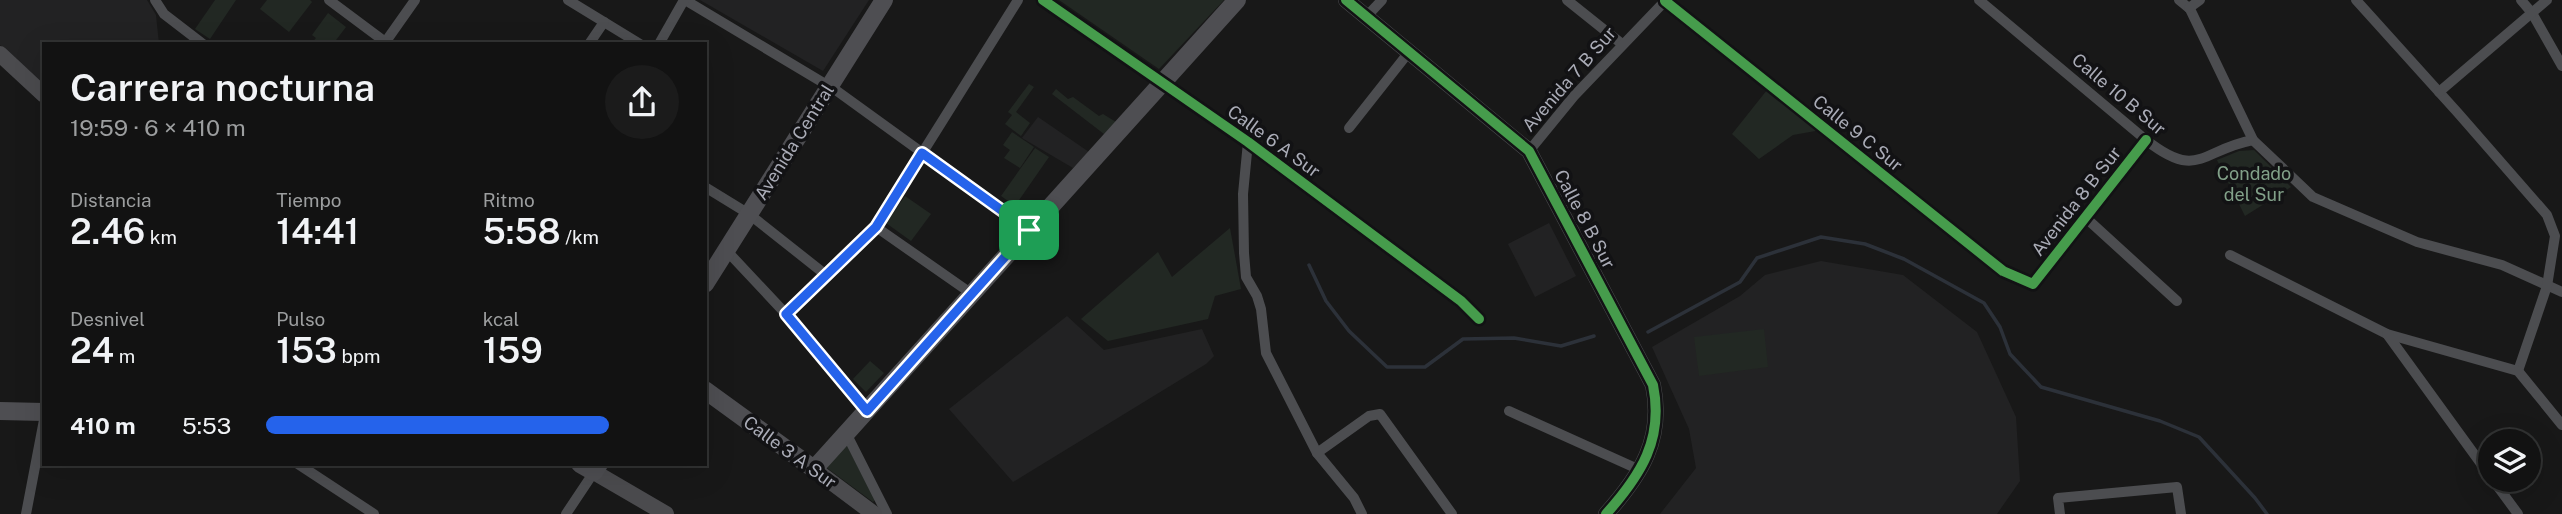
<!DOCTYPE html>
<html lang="es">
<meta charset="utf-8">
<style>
:root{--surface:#121212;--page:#1b1b1b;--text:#f1f3f6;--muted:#9c9e9f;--line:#313232;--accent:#2563eb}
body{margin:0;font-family:"Public Sans",sans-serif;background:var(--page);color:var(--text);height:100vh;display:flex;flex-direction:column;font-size:26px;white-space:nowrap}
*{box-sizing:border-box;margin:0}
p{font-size:23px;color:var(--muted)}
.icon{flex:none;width:38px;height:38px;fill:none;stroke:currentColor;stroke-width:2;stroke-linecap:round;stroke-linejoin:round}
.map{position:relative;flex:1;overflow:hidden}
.sheet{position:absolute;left:42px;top:42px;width:665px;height:424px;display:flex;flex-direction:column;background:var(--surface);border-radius:0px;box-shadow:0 7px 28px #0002,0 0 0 2px var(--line)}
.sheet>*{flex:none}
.controls{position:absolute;left:2478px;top:429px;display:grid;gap:14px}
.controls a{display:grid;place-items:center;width:63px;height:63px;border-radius:50%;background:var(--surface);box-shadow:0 7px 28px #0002,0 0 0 2px var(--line);font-size:35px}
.pin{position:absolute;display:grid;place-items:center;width:60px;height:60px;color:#fff;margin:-30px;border-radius:14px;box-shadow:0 4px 10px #0006}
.round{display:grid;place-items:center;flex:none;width:74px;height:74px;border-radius:37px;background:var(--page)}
.overview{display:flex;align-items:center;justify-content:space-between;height:119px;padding:0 28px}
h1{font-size:38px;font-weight:600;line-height:52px}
.stats{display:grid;grid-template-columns:repeat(3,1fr);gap:10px;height:119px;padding:7px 28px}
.stats div{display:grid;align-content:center}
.stats b{font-size:35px;font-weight:600}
.stats small{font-size:19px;font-weight:400}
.stats p{font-size:19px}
ul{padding:0 28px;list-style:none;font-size:23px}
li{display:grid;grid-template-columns:112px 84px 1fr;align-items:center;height:52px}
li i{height:18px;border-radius:9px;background:var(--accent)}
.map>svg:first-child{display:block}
.built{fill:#222223}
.green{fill:#222823}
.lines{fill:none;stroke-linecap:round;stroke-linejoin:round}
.stream{stroke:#2c3139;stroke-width:3.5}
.street{stroke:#4c4d50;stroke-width:10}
.secondary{stroke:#4b4b4e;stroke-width:16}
.primary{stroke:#4e4e52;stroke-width:18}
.cycleway-casing{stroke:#121214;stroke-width:15}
.cycleway{stroke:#469c4c;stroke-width:10}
.route-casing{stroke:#fff;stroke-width:14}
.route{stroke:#2563eb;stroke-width:9}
.labels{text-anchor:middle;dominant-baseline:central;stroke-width:7;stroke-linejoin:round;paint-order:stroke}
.street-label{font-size:18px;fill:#aaacb7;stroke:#121214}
.park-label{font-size:18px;fill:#82a189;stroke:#121214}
</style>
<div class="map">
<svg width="2562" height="514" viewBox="0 0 2562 514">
<rect width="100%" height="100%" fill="#181818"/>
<!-- built -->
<g class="built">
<path d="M 0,0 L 147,0 L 156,15 L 159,44 L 44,44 L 44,84 L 0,45 Z"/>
<path d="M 700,0 L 869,0 L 823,71 Z"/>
<path d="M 1038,117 L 1089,152 L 1073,168 L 1022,138 Z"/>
<path d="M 1549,223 L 1576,276 L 1535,297 L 1508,244 Z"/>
<path d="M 1821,261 L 1903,275 L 1977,332 L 2016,417 L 2020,481 L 1997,514 L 1660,514 L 1696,468 L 1689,429 L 1652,347 L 1740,296 L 1765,275 Z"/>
<path d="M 1067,316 L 1104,350 L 1202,329 L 1214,356 L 1206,364 L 1013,482 L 949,409 Z"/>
</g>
<!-- green -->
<g class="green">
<path d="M 215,0 L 236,0 L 210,39 L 195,29 Z"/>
<path d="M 267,0 L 310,0 L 312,2 L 289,32 L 260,9 Z"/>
<path d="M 1059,0 L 1224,0 L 1159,69 Z"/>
<path d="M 328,13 L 346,27 L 333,44 L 311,44 L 316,38 L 312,35 Z"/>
<path d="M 1029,84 L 1034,87 L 1016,112 L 1030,123 L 1021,136 L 1005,124 L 1012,115 L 1008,112 Z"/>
<path d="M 1056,89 L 1068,99 L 1073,97 L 1099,116 L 1103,114 L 1116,122 L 1104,134 L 1052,94 Z"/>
<path d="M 1767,90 L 1821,130 L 1793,135 L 1759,159 L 1732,134 Z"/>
<path d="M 1012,132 L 1034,147 L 1020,168 L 1004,158 L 1010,150 L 1003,145 Z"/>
<path d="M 1035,148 L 1049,157 L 1015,206 L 1001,196 Z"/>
<path d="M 2254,150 L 2291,187 L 2245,216 L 2217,160 L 2239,151 Z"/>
<path d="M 905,196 L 931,214 L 911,241 L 886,223 Z"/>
<path d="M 1230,228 L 1241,289 L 1215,296 L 1208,319 L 1108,341 L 1081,319 L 1158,252 L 1172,277 Z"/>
<path d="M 1764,329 L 1768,367 L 1699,376 L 1694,337 Z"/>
<path d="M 870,361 L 884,373 L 866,392 L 853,379 Z"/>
<path d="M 846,444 L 875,500 L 873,502 L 827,468 Z"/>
</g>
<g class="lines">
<!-- stream -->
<g class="stream">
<path d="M 1309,265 L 1326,301 L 1349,331 L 1387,367 L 1425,367 L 1463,339 L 1514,338 L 1561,346 L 1594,336"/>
<path d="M 1648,332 L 1740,282 L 1757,258 L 1821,237 L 1865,244 L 1904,259 L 1984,303 L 2000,327 L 2010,354 L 2041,387 L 2160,421 L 2199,437 L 2255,498 L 2267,514"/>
</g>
<!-- street -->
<g class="street">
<path d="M 155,0 L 164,14 L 203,44"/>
<path d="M 329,0 L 388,44"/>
<path d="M 568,0 L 640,44"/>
<path d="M 685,0 L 837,91 L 1029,230"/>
<path d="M 1043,0 L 1248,142 L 1461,301 L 1479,319"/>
<path d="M 1567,0 L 1622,44"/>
<path d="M 1979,0 L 2146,140 C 2198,181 2201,150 2253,140"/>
<path d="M 2179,0 L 2190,9 L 2253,140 L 2313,197 L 2417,242 L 2502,265 L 2562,292"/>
<path d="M 2356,0 L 2458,113 L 2547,215 L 2555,236 L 2547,286 L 2518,371"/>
<path d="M 2521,0 L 2532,13 L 2562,66"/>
<path d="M 1665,1 L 2003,271 L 2033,284 L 2146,140"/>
<path d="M 2189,8 L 2200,0"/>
<path d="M 1367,16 L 1382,0"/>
<path d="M 384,44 L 415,0"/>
<path d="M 589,44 L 604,22"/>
<path d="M 659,44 L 684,0"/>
<path d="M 2439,92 L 2547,0"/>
<path d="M 1349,128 L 1409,52"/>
<path d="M 1248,142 L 1243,194 L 1244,253 L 1246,277 L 1257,296 L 1261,309 L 1266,353 L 1317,453 L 1354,498 L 1362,514"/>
<path d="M 1529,151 L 1574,96 L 1666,0"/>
<path d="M 705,187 L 749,214 L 826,275"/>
<path d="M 2086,218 L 2177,301"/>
<path d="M 876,227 L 972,294"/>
<path d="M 726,250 L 786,314 L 867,410"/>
<path d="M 2230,255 L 2387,334 L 2518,371 L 2562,425"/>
<path d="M 786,314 L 876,227 L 1018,0"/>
<path d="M 2387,334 L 2490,476"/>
<path d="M 1509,411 L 1640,470"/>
<path d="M 846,433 L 887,514"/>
<path d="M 1317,453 L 1369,416 L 1380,414 L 1452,514"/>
<path d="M 298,464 L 374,514"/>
<path d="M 2493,480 L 2518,514"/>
<path d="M 26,514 L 44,420"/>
<path d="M 566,514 L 594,472"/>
<path d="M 2060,514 L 2058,498 L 2177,487 L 2181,514"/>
</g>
<!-- secondary -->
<g class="secondary">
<path d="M 1346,0 L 1529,151 L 1653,385 C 1664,439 1641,475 1606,514"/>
<path d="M 0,54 L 44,95"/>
<path d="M 814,469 L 874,514"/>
<path d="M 594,472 L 666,514"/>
</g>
<!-- primary -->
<g class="primary">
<path d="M 705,284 L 884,0"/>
<path d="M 705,390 L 814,469 L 1237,0"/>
<path d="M 0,411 L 44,412"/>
<path d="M 580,464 L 594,472 L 599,464"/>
</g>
<defs>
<g id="cycleway">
<path d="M 1043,0 L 1248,142 L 1461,301 L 1479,319"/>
<path d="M 1346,0 L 1529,151 L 1653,385 C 1664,439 1641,475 1606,514"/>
<path d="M 1665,1 L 2003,271 L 2033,284 L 2146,140"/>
</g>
</defs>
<!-- cycleway casing -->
<use href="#cycleway" class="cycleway-casing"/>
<!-- cycleway -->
<use href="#cycleway" class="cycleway"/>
</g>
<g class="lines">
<defs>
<path id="route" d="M 922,153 L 1029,230 L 867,411 L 786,314 L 876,227 Z"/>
</defs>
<!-- route casing -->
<use href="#route" class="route-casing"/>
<!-- route -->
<use href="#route" class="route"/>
</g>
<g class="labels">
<!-- street labels -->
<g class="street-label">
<text transform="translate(1569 79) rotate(-49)">Avenida 7 B Sur</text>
<text transform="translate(2119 94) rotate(40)">Calle 10 B Sur</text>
<text transform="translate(1858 133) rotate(39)">Calle 9 C Sur</text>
<text transform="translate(1274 141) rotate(36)">Calle 6 A Sur</text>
<text transform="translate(794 142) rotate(-58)">Avenida Central</text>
<text transform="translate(2076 201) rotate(-52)">Avenida 8 B Sur</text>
<text transform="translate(1585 219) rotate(62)">Calle 8 B Sur</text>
<text transform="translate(790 452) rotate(36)">Calle 3 A Sur</text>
</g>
<!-- park labels -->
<g class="park-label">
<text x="2254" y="173">Condado<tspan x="2254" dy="21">del Sur</tspan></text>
</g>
</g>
</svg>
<div class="controls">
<a><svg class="icon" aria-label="layers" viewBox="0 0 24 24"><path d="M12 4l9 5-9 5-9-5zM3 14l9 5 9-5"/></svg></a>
</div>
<div class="pin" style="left:1029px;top:230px;background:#1e9e55"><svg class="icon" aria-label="arrive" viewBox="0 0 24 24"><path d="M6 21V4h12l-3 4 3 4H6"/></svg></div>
<section class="sheet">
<div class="overview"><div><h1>Carrera nocturna</h1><p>19:59 · 6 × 410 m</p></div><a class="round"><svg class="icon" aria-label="share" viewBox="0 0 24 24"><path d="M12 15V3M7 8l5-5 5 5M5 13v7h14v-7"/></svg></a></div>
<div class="stats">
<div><p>Distancia</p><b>2.46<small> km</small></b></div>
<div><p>Tiempo</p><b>14:41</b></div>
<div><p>Ritmo</p><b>5:58<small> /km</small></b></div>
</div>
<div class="stats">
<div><p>Desnivel</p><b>24<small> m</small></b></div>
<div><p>Pulso</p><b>153<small> bpm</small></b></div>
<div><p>kcal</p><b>159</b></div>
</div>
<ul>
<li><b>410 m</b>5:53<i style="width:83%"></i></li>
</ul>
</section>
</div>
